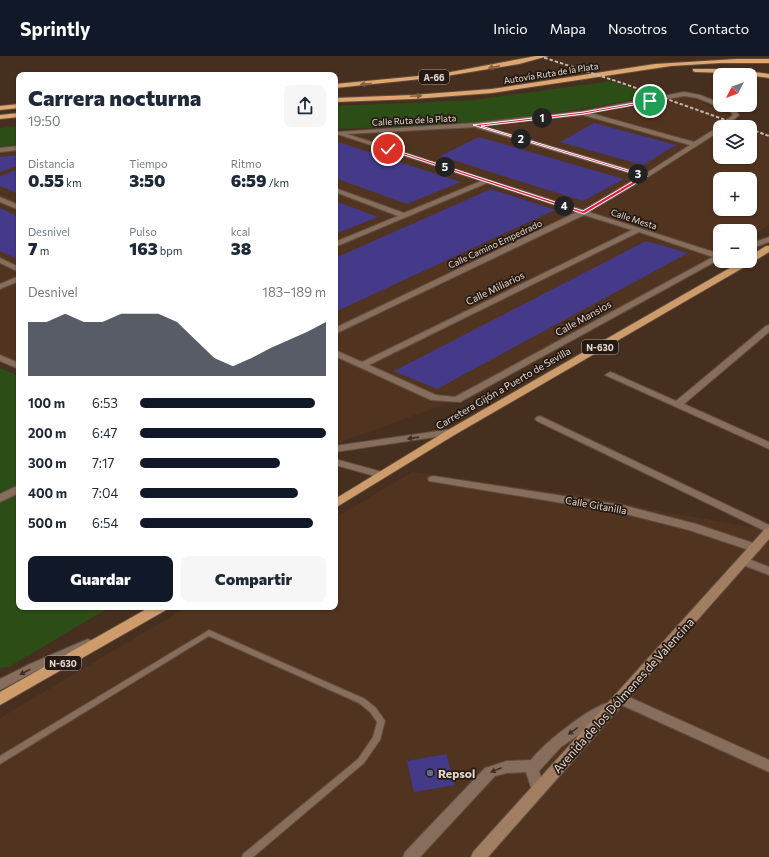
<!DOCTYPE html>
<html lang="es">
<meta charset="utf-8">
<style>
:root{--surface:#fff;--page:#f6f6f7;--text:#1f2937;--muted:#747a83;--accent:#111827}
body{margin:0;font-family:Commissioner,sans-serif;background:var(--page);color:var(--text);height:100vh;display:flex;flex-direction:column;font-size:15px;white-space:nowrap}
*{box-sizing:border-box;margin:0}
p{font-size:13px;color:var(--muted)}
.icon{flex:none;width:22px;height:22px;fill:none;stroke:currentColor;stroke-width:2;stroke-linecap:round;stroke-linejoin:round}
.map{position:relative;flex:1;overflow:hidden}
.side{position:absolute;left:16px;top:16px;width:322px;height:538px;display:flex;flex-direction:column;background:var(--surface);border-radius:8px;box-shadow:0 1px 3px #0004}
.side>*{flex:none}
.needle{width:26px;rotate:229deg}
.tools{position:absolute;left:713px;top:12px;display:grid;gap:8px}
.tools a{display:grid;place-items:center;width:44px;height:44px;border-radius:8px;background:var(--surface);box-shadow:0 1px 3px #0004;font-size:20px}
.pin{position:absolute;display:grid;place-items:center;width:34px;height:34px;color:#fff;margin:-17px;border:2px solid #fff;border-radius:50%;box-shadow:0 1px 4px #0007}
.km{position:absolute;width:20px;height:20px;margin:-10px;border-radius:50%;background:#222;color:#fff;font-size:11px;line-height:20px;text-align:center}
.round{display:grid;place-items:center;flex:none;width:42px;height:42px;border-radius:8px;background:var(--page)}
.summary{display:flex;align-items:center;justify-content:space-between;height:68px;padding:0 12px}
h1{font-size:22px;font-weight:800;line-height:30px}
.figures{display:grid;grid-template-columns:repeat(3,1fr);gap:6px;height:68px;padding:4px 12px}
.figures div{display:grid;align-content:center}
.figures b{font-size:17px;font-weight:800}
.figures small{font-size:11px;font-weight:400}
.figures p{font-size:11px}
.chart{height:112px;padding:8px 12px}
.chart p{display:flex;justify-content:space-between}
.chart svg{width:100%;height:72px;margin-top:4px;fill:var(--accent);opacity:.7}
.cta{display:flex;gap:8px;margin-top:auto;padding:8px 12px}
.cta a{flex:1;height:46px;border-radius:8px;background:var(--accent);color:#fff;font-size:16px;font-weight:800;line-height:46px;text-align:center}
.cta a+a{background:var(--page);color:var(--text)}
ul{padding:0 12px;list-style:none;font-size:13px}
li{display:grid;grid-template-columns:64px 48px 1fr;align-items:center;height:30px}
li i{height:10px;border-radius:5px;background:var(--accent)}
header{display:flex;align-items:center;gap:24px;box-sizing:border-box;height:56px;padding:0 20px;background:var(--accent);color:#fff}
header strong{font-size:19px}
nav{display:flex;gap:22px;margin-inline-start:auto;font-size:14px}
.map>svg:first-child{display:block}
.built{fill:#513420;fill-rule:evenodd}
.green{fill:#2c4d16}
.building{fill:#453989}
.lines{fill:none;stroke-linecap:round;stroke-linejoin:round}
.service-casing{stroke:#604d3f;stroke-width:2}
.minor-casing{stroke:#604d3f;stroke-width:2}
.secondary-casing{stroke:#604d3f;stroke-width:2}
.trunk-casing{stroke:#604d3f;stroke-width:2}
.motorway-casing{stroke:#604d3f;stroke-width:2}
.service{fill:#876d5b;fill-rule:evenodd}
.minor{fill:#876d5b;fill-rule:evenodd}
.secondary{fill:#a17e61;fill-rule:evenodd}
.trunk{fill:#ce9c6b;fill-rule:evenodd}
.motorway{fill:#dfa76f;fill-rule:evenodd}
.rail{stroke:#c6b6ab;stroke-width:2;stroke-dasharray:3.5 2;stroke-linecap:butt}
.oneway{fill:#826041}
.oneway2{fill:#3e2f25}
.route{fill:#e11d48;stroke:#fff}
.service-dot{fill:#5c6f8a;stroke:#251a13;stroke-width:1.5}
.labels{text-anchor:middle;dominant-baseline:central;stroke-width:3.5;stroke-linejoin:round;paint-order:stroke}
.far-street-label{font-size:9px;fill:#e7d8ce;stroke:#251a13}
.shield{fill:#251a13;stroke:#ad9f96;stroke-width:1}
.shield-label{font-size:9px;font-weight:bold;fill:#e7d8ce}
.street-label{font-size:10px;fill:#e7d8ce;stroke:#251a13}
.near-street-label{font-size:12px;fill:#e7d8ce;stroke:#251a13}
.near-poi-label{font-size:12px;font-weight:bold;fill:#e7d8ce;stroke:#251a13;text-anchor:start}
</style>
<header>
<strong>Sprintly</strong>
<nav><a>Inicio</a><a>Mapa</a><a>Nosotros</a><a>Contacto</a></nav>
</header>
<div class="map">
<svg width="769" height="801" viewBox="0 0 769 801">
<rect width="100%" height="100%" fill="#462f1f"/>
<!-- built -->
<g class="built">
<path d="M 684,38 L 769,78 L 769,169 L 750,181 L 750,175 L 720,175 L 720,200 L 457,344 L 335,388 L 335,77 L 475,69 L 583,57 ZM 720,71 L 750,71 L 750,101 L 720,101 ZM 720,123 L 750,123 L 750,153 L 720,153 Z"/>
<path d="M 19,93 L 19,305 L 0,299 L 0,95 Z"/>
<path d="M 412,416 L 605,443 L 654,454 L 769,474 L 769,801 L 0,801 L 0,662 L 187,551 L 335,551 L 335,462 Z"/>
</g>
<!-- green -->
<g class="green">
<path d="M 612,25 L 653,40 C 600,50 547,59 493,65 C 441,70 388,71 335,73 L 335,50 L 473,44 Z"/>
<path d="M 19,70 L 19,89 L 0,91 L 0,72 Z"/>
<path d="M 0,312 L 19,320 L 19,551 L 110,551 L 9,611 L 0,612 Z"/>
</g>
<!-- building -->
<g class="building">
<path d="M 594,67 L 676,89 L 643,109 L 560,86 Z"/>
<path d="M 479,81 L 624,123 L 583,145 L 440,100 Z"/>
<path d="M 335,85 L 461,126 L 407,148 L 335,122 Z"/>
<path d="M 19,99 L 19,109 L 0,116 L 0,101 Z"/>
<path d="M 19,113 L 19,138 L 0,130 L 0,120 Z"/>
<path d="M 491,133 L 555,154 L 335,256 L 335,202 Z"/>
<path d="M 335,145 L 378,161 L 335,178 Z"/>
<path d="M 0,152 L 19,161 L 19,204 L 0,195 Z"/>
<path d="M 646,185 L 688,197 L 437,333 L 394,315 Z"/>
<path d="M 446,698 L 455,729 L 414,736 L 407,705 Z"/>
</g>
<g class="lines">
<defs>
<path id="service" d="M 209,574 L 365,643 L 376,652 L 385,665 L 380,684 L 364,707 L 253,801 L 242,801 L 243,798 L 358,703 L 373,681 L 377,666 L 370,656 L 359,647 L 209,580 L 0,708 L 0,700 Z"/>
<g id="minor">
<path d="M 684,36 L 700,39 L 720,47 L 720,49 C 729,49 734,52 739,59 L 725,71 L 720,71 L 720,75 L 648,121 L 589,156 L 720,198 L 720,203 L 460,346 L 431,344 L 335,300 L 335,294 L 362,306 L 632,174 L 584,159 L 335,278 L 335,272 L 577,156 L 487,127 L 335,191 L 335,186 L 398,160 L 335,136 L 335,132 L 404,157 L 481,125 L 337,78 L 337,76 L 475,67 L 583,55 ZM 684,40 L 697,42 L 730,55 L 733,59 L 718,71 L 694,86 L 590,57 ZM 583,59 L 690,89 L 645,118 L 482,70 ZM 476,71 L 477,72 L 640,120 L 583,154 L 347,78 ZM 639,176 L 713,201 L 455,341 L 436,339 L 369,309 Z"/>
<path d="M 19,90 L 19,94 L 0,96 L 0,92 Z"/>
<path d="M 0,141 L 19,149 L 19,154 L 0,146 Z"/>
<path d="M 769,181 L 769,186 L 750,193 L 750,188 Z"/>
<path d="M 0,202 L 19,211 L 19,216 L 0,207 Z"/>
<path d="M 19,220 L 19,225 L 0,233 L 0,228 Z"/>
<path d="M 769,269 L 769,276 L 684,348 L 769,386 L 769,393 L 605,319 L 610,316 L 613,317 L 676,345 L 766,270 Z"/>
<path d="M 0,299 L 19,307 L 19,313 L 0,305 Z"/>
<path d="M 540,360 L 769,469 L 769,477 L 537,365 L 535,363 L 537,361 Z"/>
<path d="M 452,373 L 455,374 L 457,376 L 455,378 L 335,396 L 335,390 Z"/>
<path d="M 335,403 L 386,417 L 387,419 L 382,422 L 335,409 Z"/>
<path d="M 433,420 L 622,449 L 696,468 L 759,489 L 761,492 L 759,495 L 755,496 L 689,474 L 622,457 L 429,425 L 428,423 L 429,421 Z"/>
<path d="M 19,429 L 19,437 L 0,446 L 0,438 Z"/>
<path d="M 744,501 L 769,511 L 769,519 L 740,508 L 738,505 L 740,502 Z"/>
<path d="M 88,583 L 92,585 L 94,588 L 92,591 L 38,614 L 0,634 L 0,623 L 30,608 Z"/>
<path d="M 620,637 L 769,704 L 769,716 L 615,646 L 614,642 L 615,638 Z"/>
<path d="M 607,647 L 612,648 L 614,652 L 612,656 L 561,691 L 539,715 L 545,734 L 543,738 L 538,740 L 533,738 L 526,716 L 507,717 L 495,720 L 420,801 L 403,801 L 405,796 L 485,712 L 507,705 L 531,704 C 544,687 587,653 607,647 Z"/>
</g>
<path id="secondary" d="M 769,472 L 769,483 L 488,801 L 471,801 L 473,796 L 765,473 Z"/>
<g id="trunk">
<path d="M 766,190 L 769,190 L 769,196 L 753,206 L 456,378 L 335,452 L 335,443 L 448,374 L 742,205 L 750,205 L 750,200 Z"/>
<path d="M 150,551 L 167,551 L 166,554 L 0,649 L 0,636 Z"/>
</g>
<g id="motorway">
<path d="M 536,0 L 548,0 L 519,8 L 440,21 L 335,32 L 335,28 L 440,18 Z"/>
<path d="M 737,3 L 769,3 L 769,7 L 720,7 L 671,10 L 492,37 L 413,43 L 335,46 L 335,42 L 413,39 L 492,33 L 655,8 Z"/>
<path d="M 693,13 L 730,13 L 769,18 L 769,22 L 730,17 L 695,16 L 693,15 Z"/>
<path d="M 19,48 L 19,52 L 0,54 L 0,50 Z"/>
<path d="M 19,57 L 19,61 L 0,63 L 0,59 Z"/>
</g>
</defs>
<!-- service casing -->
<use href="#service" class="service-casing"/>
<!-- minor casing -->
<use href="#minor" class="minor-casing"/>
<!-- secondary casing -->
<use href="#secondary" class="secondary-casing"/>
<!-- trunk casing -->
<use href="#trunk" class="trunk-casing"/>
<!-- motorway casing -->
<use href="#motorway" class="motorway-casing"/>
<!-- service -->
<use href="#service" class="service"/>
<!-- minor -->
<use href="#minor" class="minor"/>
<!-- secondary -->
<use href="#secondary" class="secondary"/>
<!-- trunk -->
<use href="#trunk" class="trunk"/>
<!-- motorway -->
<use href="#motorway" class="motorway"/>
<!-- rail -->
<g class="rail">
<path d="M 539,0 L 622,27 L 745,71"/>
<path d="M 750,73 L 769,80"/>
</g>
</g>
<!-- one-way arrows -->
<defs><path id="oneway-solid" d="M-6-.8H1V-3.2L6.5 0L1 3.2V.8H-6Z"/></defs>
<g class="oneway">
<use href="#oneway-solid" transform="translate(494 11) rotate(169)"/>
<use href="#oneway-solid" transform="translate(366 28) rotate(175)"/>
<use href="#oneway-solid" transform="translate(416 40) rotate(-3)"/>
</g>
<g class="oneway2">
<use href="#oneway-solid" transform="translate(413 382) rotate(172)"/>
<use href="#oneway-solid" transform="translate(25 616) rotate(152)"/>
<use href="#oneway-solid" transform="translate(573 675) rotate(144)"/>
<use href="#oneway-solid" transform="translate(496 714) rotate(158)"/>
</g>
<!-- route -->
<path class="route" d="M 651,44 L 650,46 L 584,58 L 481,70 L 648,120 L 584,158 L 386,93 L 389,92 L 583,155 L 642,120 L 473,69 L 584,56 Z"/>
<!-- markers -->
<circle class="service-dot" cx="430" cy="717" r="4"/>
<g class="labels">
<!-- far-street labels -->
<g class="far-street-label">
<text transform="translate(551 17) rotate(-9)">Autovía Ruta de la Plata</text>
<text transform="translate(414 64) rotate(-3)">Calle Ruta de la Plata</text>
<text transform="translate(634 163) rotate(18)">Calle Mesta</text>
<text transform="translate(495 188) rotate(-25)">Calle Camino Empedrado</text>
</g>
<!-- shield labels -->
<g class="shield">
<rect x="419" y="14" width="30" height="14" rx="3"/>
<rect x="582" y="284" width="36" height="14" rx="3"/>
<rect x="45" y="600" width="36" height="14" rx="3"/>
</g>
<g class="shield-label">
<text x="434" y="21">A-66</text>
<text x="600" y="291">N-630</text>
<text x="63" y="607">N-630</text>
</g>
<!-- street labels -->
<g class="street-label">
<text transform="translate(495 232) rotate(-26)">Calle Miliarios</text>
<text transform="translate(583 262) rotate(-29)">Calle Mansios</text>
<text transform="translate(503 332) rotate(-30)">Carretera Gijón a Puerto de Sevilla</text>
<text transform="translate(596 449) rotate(10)">Calle Gitanilla</text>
</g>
<!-- near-street labels -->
<g class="near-street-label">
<text transform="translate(623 639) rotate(-48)">Avenida de los Dólmenes de Valencina</text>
</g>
<!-- near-poi labels -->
<g class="near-poi-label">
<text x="438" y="717">Repsol</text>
</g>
</g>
</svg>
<div class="tools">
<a><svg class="needle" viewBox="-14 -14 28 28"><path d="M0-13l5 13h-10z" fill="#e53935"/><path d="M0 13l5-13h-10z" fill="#747a83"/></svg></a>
<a><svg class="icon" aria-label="layers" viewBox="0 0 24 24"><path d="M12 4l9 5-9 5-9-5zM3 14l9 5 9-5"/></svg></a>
<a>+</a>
<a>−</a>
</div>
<div class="pin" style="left:650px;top:45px;background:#1e9e55"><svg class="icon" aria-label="arrive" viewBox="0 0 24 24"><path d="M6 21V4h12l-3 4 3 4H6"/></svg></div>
<div class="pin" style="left:388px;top:93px;background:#d93025"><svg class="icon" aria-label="check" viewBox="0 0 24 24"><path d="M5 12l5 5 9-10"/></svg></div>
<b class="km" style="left:542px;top:62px">1</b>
<b class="km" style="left:521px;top:83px">2</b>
<b class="km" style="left:638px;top:118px">3</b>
<b class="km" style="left:564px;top:150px">4</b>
<b class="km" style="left:445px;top:111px">5</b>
<section class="side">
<div class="summary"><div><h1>Carrera nocturna</h1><p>19:50</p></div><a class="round"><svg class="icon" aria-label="share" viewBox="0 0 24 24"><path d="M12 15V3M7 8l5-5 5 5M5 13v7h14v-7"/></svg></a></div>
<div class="figures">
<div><p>Distancia</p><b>0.55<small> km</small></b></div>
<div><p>Tiempo</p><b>3:50</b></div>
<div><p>Ritmo</p><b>6:59<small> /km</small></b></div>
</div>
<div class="figures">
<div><p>Desnivel</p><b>7<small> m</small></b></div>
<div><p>Pulso</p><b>163<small> bpm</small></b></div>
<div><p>kcal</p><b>38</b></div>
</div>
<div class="chart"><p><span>Desnivel</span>183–189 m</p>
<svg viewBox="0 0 160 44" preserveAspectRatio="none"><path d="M0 44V11L10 11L20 6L30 11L40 11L50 6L60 6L70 6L80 11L90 22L100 33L110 38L120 33L130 27L140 22L150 17L160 11V44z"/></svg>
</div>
<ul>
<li><b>100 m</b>6:53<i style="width:94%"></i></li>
<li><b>200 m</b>6:47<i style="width:100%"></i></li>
<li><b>300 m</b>7:17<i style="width:75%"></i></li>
<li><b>400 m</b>7:04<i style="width:85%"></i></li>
<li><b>500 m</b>6:54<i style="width:93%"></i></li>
</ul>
<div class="cta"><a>Guardar</a><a>Compartir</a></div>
</section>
</div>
